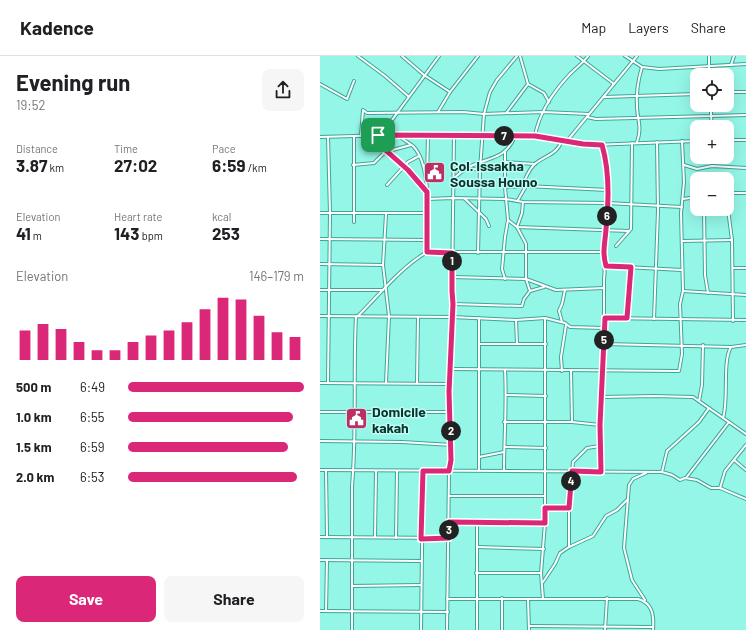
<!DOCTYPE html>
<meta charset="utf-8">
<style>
:root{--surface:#fff;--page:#f6f6f6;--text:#202124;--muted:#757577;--line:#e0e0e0;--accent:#db2777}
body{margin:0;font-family:Barlow,sans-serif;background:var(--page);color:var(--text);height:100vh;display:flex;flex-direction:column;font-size:15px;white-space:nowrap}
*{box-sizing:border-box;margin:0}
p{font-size:13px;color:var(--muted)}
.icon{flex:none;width:22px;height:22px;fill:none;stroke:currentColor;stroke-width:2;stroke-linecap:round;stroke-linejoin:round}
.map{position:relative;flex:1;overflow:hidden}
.side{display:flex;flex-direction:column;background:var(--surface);width:320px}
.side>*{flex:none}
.fabs{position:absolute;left:370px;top:12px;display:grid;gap:8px}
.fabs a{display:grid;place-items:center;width:44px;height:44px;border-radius:8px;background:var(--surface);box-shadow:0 4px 16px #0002;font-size:20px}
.pin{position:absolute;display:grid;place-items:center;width:34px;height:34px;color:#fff;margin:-17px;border-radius:8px;box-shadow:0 2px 6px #0006}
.km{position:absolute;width:20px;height:20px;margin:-10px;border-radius:50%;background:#222;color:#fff;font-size:11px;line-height:20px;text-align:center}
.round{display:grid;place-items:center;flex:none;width:42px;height:42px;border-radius:8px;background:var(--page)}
.overview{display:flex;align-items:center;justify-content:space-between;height:68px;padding:0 16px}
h1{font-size:22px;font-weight:700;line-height:30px}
.metrics{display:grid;grid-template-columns:repeat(3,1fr);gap:6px;height:68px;padding:4px 16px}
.metrics div{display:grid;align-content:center}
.metrics b{font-size:17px;font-weight:700}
.metrics small{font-size:11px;font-weight:400}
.metrics p{font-size:11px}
.chart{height:112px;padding:8px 16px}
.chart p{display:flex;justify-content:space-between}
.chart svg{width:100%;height:72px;margin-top:4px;stroke:var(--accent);stroke-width:6}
.button{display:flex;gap:8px;margin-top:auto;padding:8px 16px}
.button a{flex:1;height:46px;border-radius:8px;background:var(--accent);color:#fff;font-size:16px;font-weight:700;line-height:46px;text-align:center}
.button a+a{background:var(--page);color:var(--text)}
ul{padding:0 16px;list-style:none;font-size:13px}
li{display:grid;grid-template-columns:64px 48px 1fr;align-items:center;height:30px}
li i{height:10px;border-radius:5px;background:var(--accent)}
header{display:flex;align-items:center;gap:24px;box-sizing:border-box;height:56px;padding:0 20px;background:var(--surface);border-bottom:1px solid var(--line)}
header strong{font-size:19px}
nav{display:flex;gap:22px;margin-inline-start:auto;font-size:14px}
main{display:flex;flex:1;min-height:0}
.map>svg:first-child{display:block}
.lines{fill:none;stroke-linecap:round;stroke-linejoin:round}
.minor-casing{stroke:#3ea598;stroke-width:4}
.minor{stroke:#fff;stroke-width:2}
.route-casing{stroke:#fff;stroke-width:8}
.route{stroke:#db2777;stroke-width:5}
.labels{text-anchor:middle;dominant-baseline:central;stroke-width:3;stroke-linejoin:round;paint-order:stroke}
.poi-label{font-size:14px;font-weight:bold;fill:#06342e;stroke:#c3fbf2;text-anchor:start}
</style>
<header>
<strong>Kadence</strong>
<nav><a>Map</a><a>Layers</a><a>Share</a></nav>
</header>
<main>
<section class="side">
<div class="overview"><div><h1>Evening run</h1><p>19:52</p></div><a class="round"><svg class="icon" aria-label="share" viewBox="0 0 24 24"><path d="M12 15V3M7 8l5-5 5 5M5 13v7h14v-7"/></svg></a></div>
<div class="metrics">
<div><p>Distance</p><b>3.87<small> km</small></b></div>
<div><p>Time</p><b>27:02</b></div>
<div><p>Pace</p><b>6:59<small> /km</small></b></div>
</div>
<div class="metrics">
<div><p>Elevation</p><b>41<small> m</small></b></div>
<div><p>Heart rate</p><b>143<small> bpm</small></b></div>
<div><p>kcal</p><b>253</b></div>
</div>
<div class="chart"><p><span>Elevation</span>146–179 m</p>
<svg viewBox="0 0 160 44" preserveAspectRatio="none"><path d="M5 44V26M15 44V22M25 44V25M35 44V33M45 44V38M55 44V38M65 44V33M75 44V29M85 44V26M95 44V21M105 44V13M115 44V6M125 44V7M135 44V17M145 44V27M155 44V30"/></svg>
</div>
<ul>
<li><b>500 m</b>6:49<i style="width:100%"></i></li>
<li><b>1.0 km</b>6:55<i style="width:94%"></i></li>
<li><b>1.5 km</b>6:59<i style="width:91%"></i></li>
<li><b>2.0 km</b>6:53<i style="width:96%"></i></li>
</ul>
<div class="button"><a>Save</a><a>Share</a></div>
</section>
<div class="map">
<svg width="426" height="574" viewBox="0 0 426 574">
<rect width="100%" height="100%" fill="#93f6e7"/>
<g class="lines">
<defs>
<g id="minor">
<path d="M 38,0 L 65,20 L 88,40"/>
<path d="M 82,0 L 104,19 L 130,36"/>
<path d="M 200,0 L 208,28 L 224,37 L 229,46"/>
<path d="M 257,0 L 294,28"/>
<path d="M 305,0 L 322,11 L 339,13 L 426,8"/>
<path d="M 389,0 L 389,19"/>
<path d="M 411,9 L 414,0"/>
<path d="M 0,28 L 27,43 L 34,25"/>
<path d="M 407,36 L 426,36"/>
<path d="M 284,41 L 377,38"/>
<path d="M 118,56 L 130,36 L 158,0"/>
<path d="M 187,56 L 208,28"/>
<path d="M 267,61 L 276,63 L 391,60 L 391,49"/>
<path d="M 392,71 L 391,60 L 426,59"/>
<path d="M 64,75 L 119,0"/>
<path d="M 58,79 L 62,91 L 89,114 L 107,135"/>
<path d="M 34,80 L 34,166"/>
<path d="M 41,80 L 43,54 L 47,57 L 143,56 L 164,58 L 223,56 L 269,58"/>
<path d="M 215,80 C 219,57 234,35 250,18 C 256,12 263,7 268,0"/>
<path d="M 0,81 L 69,79 L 79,81 L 215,80 L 272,89 L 377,85"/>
<path d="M 8,81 L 10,157 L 8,327"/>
<path d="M 80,81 C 84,84 89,87 93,90 C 113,110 107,169 107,196"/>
<path d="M 407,84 L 426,84"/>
<path d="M 247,85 L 317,0"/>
<path d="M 317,86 C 322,72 318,66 317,52 C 316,38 318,24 322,11"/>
<path d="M 185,96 L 185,131 L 188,164 L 185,181 L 182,213 L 185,223"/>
<path d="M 185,106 L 215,108"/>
<path d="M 33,109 L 54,107 L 65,96 L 91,89"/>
<path d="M 364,109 L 377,113 L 392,110 L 426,112"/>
<path d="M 133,114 L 160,113"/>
<path d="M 133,123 C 139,118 144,113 151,110 C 170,101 186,103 195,80"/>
<path d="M 107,125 L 108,80"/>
<path d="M 67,129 L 88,106 L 99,100"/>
<path d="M 202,130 C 206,122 209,112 216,107 C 226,99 237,99 242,84"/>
<path d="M 186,131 L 206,130 L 288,134"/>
<path d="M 407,137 L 426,137"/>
<path d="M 107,143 L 133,142 L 186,143 L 203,146 L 287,147 L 362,151"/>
<path d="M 145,143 L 166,163 L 169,170"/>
<path d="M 363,143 L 377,141"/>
<path d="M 198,144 L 206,130"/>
<path d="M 203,146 L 202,157 L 197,171 L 206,188 L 206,223 L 210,235 L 224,231"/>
<path d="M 407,146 L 412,184 L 413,265"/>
<path d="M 384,153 L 385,219 L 388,237"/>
<path d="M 0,157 L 107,157"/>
<path d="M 188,164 L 197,171 L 309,175"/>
<path d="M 0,183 L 107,184"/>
<path d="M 363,185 L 412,184"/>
<path d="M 296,190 L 311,173 L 312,87"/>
<path d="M 158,197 L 160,113 L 164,58 L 170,36 L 177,24 L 197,0"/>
<path d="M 0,208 L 63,209"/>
<path d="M 286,210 L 362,214"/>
<path d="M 413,212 L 426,212"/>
<path d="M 132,221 L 206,223 L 236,234 L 284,232"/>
<path d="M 0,234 L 63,234"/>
<path d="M 363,235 L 426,239"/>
<path d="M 133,248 L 202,250 L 204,243 L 210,235"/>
<path d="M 0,260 L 132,261 L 196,264 L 225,262 L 245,267 L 250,271 L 284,272"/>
<path d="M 38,260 C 60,238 80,212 107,196 L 283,196"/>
<path d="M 285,262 L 426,264"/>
<path d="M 307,262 L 311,211"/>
<path d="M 334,263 L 338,155 L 337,86"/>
<path d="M 196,264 L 197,288"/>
<path d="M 242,266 L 239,255 L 242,248 L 245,234"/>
<path d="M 160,288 L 226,288"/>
<path d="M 284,288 L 411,291 L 426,289"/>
<path d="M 131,313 L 359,315 L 362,298 L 360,248 L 363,235 L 361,157 L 364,126 L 362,85"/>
<path d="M 242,315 L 241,301 L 246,269"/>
<path d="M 251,315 L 252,366"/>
<path d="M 0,327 L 130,328"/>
<path d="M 66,327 L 69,260 L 63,209 L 66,158"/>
<path d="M 97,327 L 98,261"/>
<path d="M 186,339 L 226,340"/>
<path d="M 282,341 L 334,340 L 373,341 L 426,378"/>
<path d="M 379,345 L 382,329 L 383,289"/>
<path d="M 0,356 L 130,356"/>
<path d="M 403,362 C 409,343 402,306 411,291"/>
<path d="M 184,366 L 252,366 L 280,369"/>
<path d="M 0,385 L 82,386 L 132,389"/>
<path d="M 185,391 L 226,392"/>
<path d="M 159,401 L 184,396"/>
<path d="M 414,404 L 426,414"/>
<path d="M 0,414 L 342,416 L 352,419 L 360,424 L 365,422 L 377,424 L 391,432 L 400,432 L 426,443"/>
<path d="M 6,414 L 7,480"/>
<path d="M 159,414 L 159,262"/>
<path d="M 184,415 C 184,381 187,347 185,314"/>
<path d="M 281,416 L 280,369 L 284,288 L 284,223 C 286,210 283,208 283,196 C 282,188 286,180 286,172 C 288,144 290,116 282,89"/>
<path d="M 342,416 L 347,395 L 379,366 L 389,352"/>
<path d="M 366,422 L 409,366"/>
<path d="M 400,432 L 405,415 L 426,389"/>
<path d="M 129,440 L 225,440"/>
<path d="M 225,452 L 249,452"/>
<path d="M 129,466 L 225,467"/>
<path d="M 0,481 L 129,482"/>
<path d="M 55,481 L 56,415"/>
<path d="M 76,482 L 77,415"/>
<path d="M 157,491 L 224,493"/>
<path d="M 249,491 L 249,452 L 253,406 L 267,392 L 280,390"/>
<path d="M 0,504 L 101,505"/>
<path d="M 156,517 L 221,517"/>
<path d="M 223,526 L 235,508 L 240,497 L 249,491 L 273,480 L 286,460 L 297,454 L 307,444"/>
<path d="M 32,530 L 101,529"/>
<path d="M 182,542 L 182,574"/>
<path d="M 127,543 L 318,543 C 333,547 334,560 333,574"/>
<path d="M 208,543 L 209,574"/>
<path d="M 223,543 L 221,517 L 225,467 L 225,262"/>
<path d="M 325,544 L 312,524 L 304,492 L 309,429 L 313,423 L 326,417"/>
<path d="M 0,555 L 128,556"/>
<path d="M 6,555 L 7,504"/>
<path d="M 209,570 L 333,571"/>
<path d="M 32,574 L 32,430 C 37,374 33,316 36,260"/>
<path d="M 101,574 L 103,415"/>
<path d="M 127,574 L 129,415 L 132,389 L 129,336 L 133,248 L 132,235 L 134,80"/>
<path d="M 157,574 L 157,466"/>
<path d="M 285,574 L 287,542"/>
</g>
</defs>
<!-- minor casing -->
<use href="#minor" class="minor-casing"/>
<!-- minor -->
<use href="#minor" class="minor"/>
</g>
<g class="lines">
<defs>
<path id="route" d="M 58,79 L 215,80 L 263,88 L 282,89 C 290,116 289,145 286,173 C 285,188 282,195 286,210 L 311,211 L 307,262 L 285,262 L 280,369 L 281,416 L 252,415 L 249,452 L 225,452 L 225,467 L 129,466 L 129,482 L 101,483 L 103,415 L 129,415 L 131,404 L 129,336 L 133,248 L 132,235 L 132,197 L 107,196 L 107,136 L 88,114 L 62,91 Z"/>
</defs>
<!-- route casing -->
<use href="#route" class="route-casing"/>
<!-- route -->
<use href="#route" class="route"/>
</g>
<!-- icons -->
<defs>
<symbol id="civic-square" viewBox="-11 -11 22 22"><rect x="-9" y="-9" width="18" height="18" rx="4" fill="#bb2f63" stroke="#c3fbf2"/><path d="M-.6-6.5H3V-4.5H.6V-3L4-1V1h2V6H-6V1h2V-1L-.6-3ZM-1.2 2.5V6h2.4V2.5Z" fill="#fff"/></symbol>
</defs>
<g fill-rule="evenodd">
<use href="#civic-square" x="102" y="104" width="25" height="25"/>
<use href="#civic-square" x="24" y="350" width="25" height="25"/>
</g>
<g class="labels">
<!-- poi labels -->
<g class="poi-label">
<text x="130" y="109">Col. Issakha<tspan x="130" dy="16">Soussa Houno</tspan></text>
<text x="52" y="355">Domicile<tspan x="52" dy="16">kakah</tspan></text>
</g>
</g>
</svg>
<div class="fabs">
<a><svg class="icon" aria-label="locate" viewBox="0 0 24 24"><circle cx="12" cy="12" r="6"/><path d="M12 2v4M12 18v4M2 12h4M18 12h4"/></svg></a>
<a>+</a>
<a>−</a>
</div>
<div class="pin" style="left:58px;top:79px;background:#1e9e55"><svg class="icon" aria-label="arrive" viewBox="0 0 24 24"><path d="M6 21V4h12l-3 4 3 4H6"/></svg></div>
<b class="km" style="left:132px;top:205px">1</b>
<b class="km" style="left:131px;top:375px">2</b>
<b class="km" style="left:129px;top:474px">3</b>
<b class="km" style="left:251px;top:425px">4</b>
<b class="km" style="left:284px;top:284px">5</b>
<b class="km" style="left:287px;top:160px">6</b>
<b class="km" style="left:184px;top:80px">7</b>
</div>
</main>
